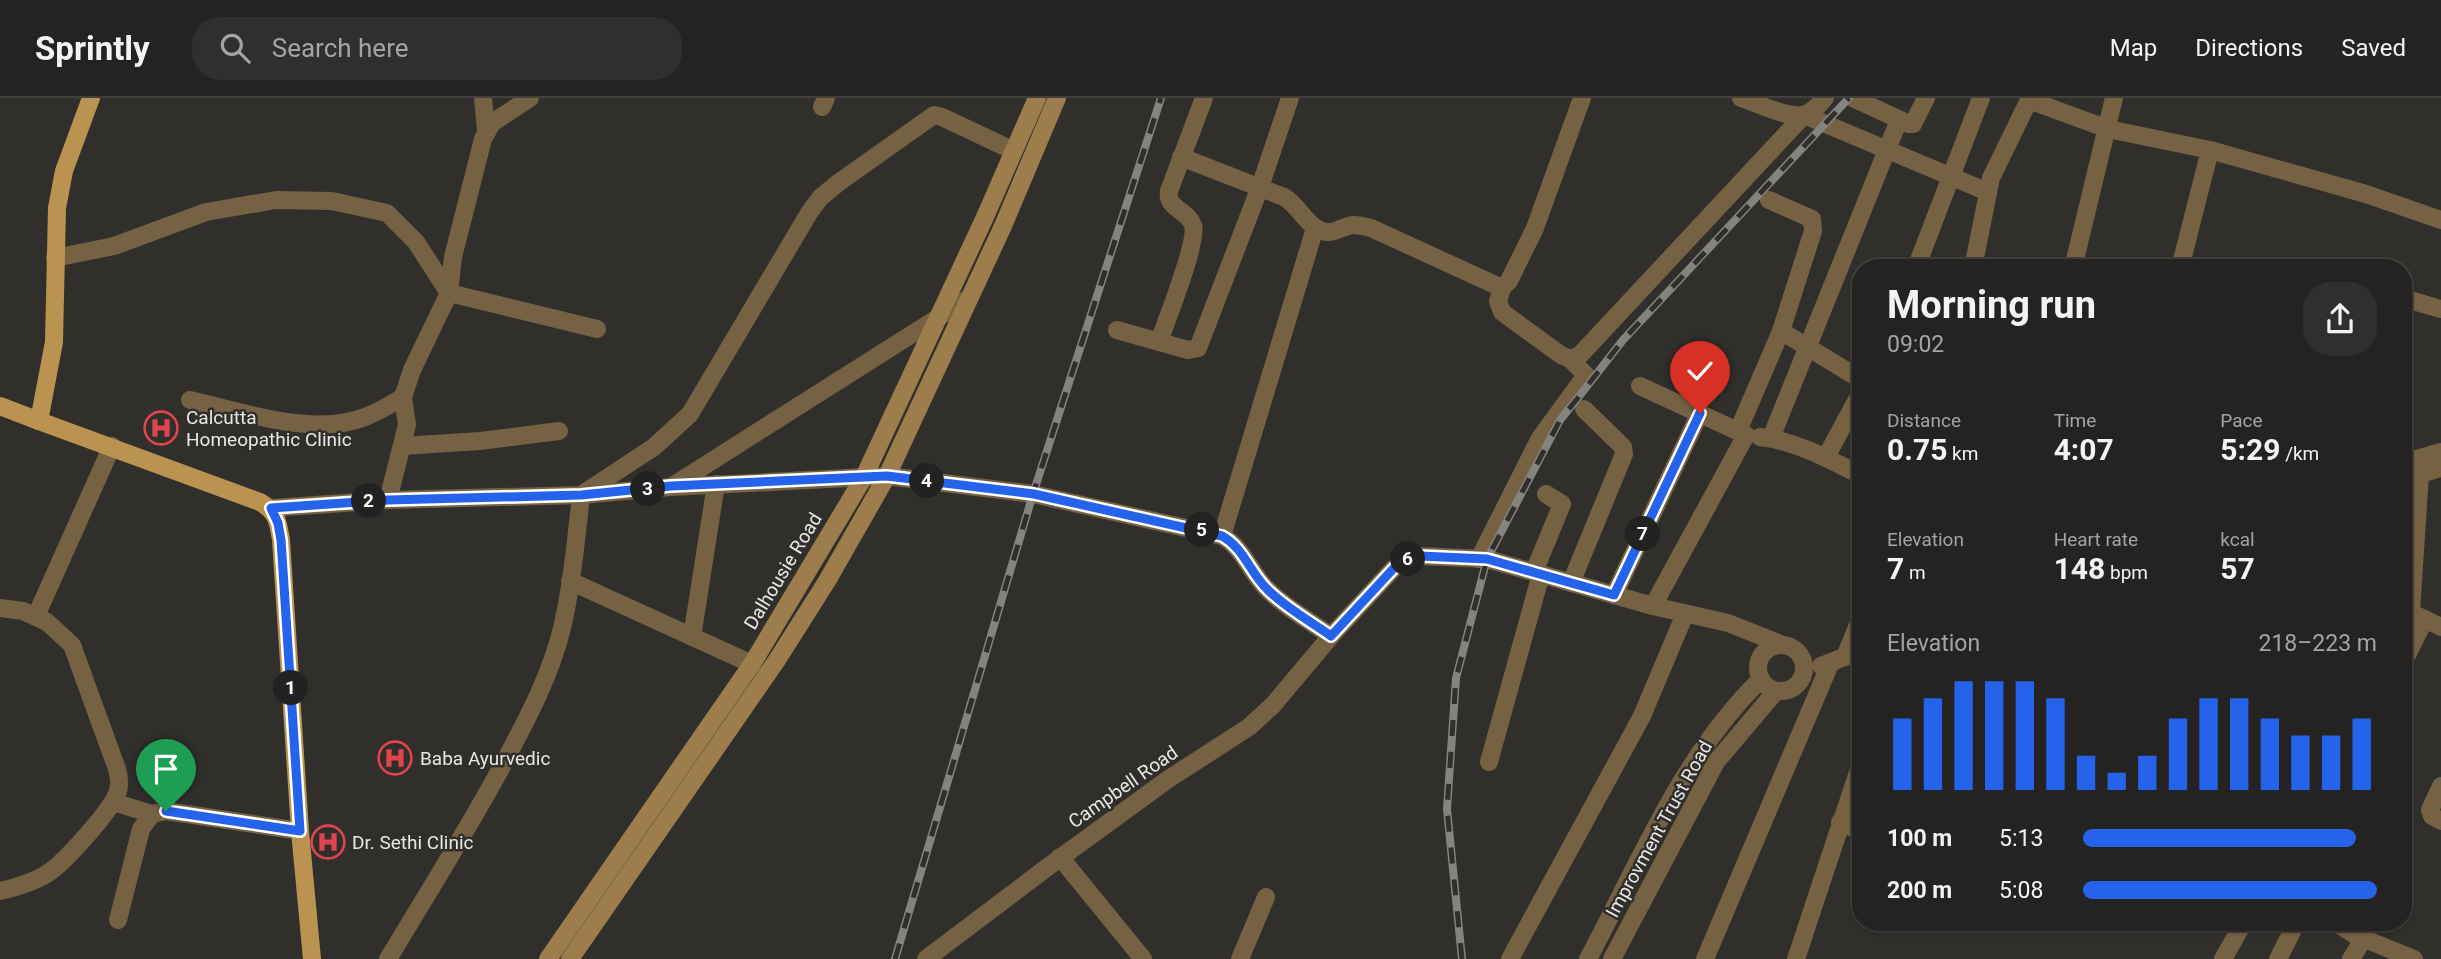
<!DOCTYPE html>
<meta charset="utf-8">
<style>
:root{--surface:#242321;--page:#302f2e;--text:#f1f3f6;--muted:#a3a4a5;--line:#41403f;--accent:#2563eb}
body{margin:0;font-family:Roboto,sans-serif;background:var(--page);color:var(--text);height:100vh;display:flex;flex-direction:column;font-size:26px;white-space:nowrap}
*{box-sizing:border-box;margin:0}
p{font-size:23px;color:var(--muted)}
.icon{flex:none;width:38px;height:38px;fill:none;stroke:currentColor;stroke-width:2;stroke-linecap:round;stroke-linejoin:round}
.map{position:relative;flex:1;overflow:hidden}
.panel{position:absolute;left:1852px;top:161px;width:560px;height:672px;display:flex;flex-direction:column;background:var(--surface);border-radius:28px;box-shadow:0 2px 5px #0004,0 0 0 2px var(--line)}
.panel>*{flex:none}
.pin{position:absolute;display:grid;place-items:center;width:60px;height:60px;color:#fff;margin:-72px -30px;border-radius:50% 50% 50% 0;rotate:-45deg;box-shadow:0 0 7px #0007}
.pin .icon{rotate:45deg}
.km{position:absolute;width:35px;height:35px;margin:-18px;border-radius:50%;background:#222;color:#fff;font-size:19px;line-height:35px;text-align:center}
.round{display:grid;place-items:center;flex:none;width:74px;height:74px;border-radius:28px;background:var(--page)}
.head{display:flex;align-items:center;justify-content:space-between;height:119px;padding:0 35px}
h1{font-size:38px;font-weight:700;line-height:52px}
.figures{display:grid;grid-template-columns:repeat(3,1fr);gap:10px;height:119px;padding:7px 35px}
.figures div{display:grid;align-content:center}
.figures b{font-size:30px;font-weight:700}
.figures small{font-size:19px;font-weight:400}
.figures p{font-size:19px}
.chart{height:196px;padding:14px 35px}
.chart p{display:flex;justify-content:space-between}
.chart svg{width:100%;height:126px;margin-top:7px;stroke:var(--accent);stroke-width:6}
ul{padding:0 35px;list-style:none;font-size:23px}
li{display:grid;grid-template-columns:112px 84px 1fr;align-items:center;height:52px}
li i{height:18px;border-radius:9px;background:var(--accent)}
header{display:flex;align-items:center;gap:42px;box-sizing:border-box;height:98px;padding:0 35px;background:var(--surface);border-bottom:2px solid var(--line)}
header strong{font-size:33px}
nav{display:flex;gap:38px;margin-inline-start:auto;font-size:24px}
.search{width:490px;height:63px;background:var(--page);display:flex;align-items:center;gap:18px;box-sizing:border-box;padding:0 24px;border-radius:28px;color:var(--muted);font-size:26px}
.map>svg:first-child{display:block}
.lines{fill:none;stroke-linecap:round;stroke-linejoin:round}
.street{stroke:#756243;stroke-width:18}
.secondary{stroke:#9c7d4b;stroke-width:18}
.primary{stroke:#ba9350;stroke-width:18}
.rail-casing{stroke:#848380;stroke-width:8}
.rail{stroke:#302f2c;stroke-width:5;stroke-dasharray:16;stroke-linecap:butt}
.route-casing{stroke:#fff;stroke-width:14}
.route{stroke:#2563eb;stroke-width:9}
.labels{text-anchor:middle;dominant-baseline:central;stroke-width:5;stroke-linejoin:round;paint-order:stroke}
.poi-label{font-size:19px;fill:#e8e7e5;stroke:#302f2c;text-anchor:start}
.street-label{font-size:19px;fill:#e8e7e5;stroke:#302f2c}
</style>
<header>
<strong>Sprintly</strong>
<div class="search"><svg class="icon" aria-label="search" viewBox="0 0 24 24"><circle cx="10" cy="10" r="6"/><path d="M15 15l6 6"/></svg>Search here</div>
<nav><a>Map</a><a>Directions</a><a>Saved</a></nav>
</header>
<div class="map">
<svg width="2441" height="861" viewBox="0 0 2441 861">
<rect width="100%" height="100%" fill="#302f2c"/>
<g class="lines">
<!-- street -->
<g class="street">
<path d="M 483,0 L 486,33"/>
<path d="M 1741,0 C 1756,5 1787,20 1802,17 C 1812,15 1819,7 1825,0"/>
<path d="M 1853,0 L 1909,26 L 1913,26 L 1926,0"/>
<path d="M 2029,2 L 2108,31 L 2210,52 L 2366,96 L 2441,122"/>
<path d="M 822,9 L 826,0"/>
<path d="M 1181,59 L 1284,99 C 1299,107 1309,133 1327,134 C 1336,135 1345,127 1354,127 C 1360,127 1366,129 1371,130 L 1502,190 L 1509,183 L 1535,130 L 1582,0"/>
<path d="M 55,160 L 114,148 L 206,114 L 276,102 L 332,103 L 387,115 L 416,144 L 449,195 L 597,231"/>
<path d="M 1916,170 L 1981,0"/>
<path d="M 1973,170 L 1991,80 L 2030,0"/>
<path d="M 2073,170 L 2114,0"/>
<path d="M 2180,170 L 2210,52"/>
<path d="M 1502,190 L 1498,203 L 1502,214 L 1561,257 L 1570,261 L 1580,257 L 1804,17 L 1988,94"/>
<path d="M 2403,200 L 2441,211"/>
<path d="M 1117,232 L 1188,252 L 1198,250 L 1260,89 L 1290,0"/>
<path d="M 1781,233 L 1860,281"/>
<path d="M 1159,244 C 1166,223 1198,145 1193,127 C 1188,112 1166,111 1169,93 L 1204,0"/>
<path d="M 1640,288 L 1746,337 L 1653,508"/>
<path d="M 190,302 C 242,314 314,339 365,319 C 379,314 391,306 403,299"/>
<path d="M 1738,333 L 1781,233 L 1813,133 L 1812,121 L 1769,102"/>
<path d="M 1760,339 C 1795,343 1829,361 1860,377"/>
<path d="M 1771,340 L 1899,22"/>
<path d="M 402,348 L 480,343 L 559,333"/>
<path d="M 1826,359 L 1860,296"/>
<path d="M 2403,365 L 2441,354"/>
<path d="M 2403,381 L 2441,370"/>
<path d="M 674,387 L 969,200"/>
<path d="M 388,402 L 407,327 L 403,299 L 412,272 L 449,195 L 453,159 L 483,41 L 492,25 L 530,0"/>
<path d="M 271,410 L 388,402 L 581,397 L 671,389 L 887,378 L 1033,396 L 1222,438 C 1244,450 1250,475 1268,492 C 1286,510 1310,523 1331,538 L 1394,470 L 1408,461 L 1420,458 L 1487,461 L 1653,508 L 1728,525 L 1783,547"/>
<path d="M 1222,438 L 1315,130"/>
<path d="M 1479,461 L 1540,340 L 1586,277 L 1570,261"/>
<path d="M 1534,474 L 1562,406 L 1546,396"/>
<path d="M 570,483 L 752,566"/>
<path d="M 1571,485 L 1624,356 L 1623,349 L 1584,311"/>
<path d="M 1614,497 L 1700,315"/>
<path d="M 0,510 L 23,513 L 47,524 L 72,547 L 117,671 C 119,678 120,685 118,693 C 113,711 67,761 51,773 C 36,784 18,789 0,793"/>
<path d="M 2411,514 L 2420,376"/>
<path d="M 2416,517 L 2441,529"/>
<path d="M 36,518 L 112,348"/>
<path d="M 692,539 L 716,386"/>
<circle cx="1781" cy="570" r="23"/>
<path d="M 1845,559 L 1860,522"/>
<path d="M 2403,565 L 2425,521"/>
<path d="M 1821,568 L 1860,553"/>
<path d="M 1489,664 L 1541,476"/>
<path d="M 2441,688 L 2430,712 L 2432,718 L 2441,723"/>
<path d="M 113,704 L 152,716"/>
<path d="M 1840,724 L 1860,733"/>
<path d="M 1060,759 L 1143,861"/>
<path d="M 118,822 L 141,731 L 152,716 L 166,713 L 300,733"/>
<path d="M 2335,824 L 2355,837 L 2414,861"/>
<path d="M 388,861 C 426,798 465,736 500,672 C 524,627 550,580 562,530 C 572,487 576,442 581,397 L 654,349 L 690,316 L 809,115 L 820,100 L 838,85 L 934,17 L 942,19 L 1014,53"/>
<path d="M 926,861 L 1045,771 L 1167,682 L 1249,629 L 1273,607 L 1331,538"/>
<path d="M 1240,861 L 1266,799"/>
<path d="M 1510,861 L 1642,618 L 1685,516"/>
<path d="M 1588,861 C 1640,764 1681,659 1761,581"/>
<path d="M 1612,861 L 1716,664 L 1776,593"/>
<path d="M 1705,861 L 1830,566"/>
<path d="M 1796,861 L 1860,668"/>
<path d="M 2223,861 L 2244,824"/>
<path d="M 2278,861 L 2297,824"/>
<path d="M 2351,861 L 2364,840"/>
</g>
<!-- secondary -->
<g class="secondary">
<path d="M 548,861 L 752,566 L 864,379 L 985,119 L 1037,0"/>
<path d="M 570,861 L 777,562 L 827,483 L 887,378 L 1003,128 L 1057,0"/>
</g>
<!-- primary -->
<g class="primary">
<path d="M 91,0 L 64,73 L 57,110 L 54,244 L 39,323 L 260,404 C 277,414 278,423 281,442 L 300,733 L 312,861"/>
<path d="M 0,308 L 39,323"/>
</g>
<defs>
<g id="rail">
<path d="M 895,861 L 1033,396 L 1161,0"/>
<path d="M 1462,861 L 1447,711 L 1456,580 L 1487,461 L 1560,322 L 1577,301 L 1623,242 L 1849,0"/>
</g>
</defs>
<!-- rail casing -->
<use href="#rail" class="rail-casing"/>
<!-- rail -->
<use href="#rail" class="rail"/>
</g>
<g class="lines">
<defs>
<path id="route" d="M 166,713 L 300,733 L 281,442 L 278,425 L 271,410 L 388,402 L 581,397 L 671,388 L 864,379 L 887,378 L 1034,396 L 1222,438 C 1244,450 1250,475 1268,492 C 1286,510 1310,523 1331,538 L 1394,470 L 1408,461 L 1420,458 L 1487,461 L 1614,497 L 1700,315"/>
</defs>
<!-- route casing -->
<use href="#route" class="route-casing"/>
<!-- route -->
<use href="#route" class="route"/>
</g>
<!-- icons -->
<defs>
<symbol id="hospital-ring" viewBox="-11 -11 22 22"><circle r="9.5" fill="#302f2c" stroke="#e0444e" stroke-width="1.5"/><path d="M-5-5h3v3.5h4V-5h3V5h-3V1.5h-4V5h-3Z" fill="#e0444e"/></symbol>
</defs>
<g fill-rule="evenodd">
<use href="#hospital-ring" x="142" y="311" width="38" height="38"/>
<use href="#hospital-ring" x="376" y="641" width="38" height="38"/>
<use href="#hospital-ring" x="309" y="725" width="38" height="38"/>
</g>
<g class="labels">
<!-- poi labels -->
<g class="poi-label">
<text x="186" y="319">Calcutta<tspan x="186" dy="22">Homeopathic Clinic</tspan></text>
<text x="420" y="660">Baba Ayurvedic</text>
<text x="352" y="744">Dr. Sethi Clinic</text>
</g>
<!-- street labels -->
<g class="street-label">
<text transform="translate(783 473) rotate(-59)">Dalhousie Road</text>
<text transform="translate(1123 689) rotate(-35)">Campbell Road</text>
<text transform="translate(1659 731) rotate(-61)">Improvment Trust Road</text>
</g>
</g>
</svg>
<div class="pin" style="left:166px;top:713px;background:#1e9e55"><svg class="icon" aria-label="arrive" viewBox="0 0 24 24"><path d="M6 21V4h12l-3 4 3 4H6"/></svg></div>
<div class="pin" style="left:1700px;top:315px;background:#d93025"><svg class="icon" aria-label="check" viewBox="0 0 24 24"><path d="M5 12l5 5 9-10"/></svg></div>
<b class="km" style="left:291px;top:590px">1</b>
<b class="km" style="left:369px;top:403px">2</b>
<b class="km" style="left:648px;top:391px">3</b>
<b class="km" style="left:927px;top:383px">4</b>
<b class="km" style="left:1202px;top:432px">5</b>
<b class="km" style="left:1408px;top:461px">6</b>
<b class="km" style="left:1643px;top:436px">7</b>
<section class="panel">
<div class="head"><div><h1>Morning run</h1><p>09:02</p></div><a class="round"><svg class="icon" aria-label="share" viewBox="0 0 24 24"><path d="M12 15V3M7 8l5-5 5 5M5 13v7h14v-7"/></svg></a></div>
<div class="figures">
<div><p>Distance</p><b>0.75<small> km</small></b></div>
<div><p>Time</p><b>4:07</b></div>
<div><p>Pace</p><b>5:29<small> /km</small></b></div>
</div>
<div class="figures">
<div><p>Elevation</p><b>7<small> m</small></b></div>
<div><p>Heart rate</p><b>148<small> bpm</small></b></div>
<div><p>kcal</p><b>57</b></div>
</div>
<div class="chart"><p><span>Elevation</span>218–223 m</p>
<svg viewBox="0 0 160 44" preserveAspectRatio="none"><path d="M5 44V19M15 44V12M25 44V6M35 44V6M45 44V6M55 44V12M65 44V32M75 44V38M85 44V32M95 44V19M105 44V12M115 44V12M125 44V19M135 44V25M145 44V25M155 44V19"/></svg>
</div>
<ul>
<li><b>100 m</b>5:13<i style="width:93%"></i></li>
<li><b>200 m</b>5:08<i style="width:100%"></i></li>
</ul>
</section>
</div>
